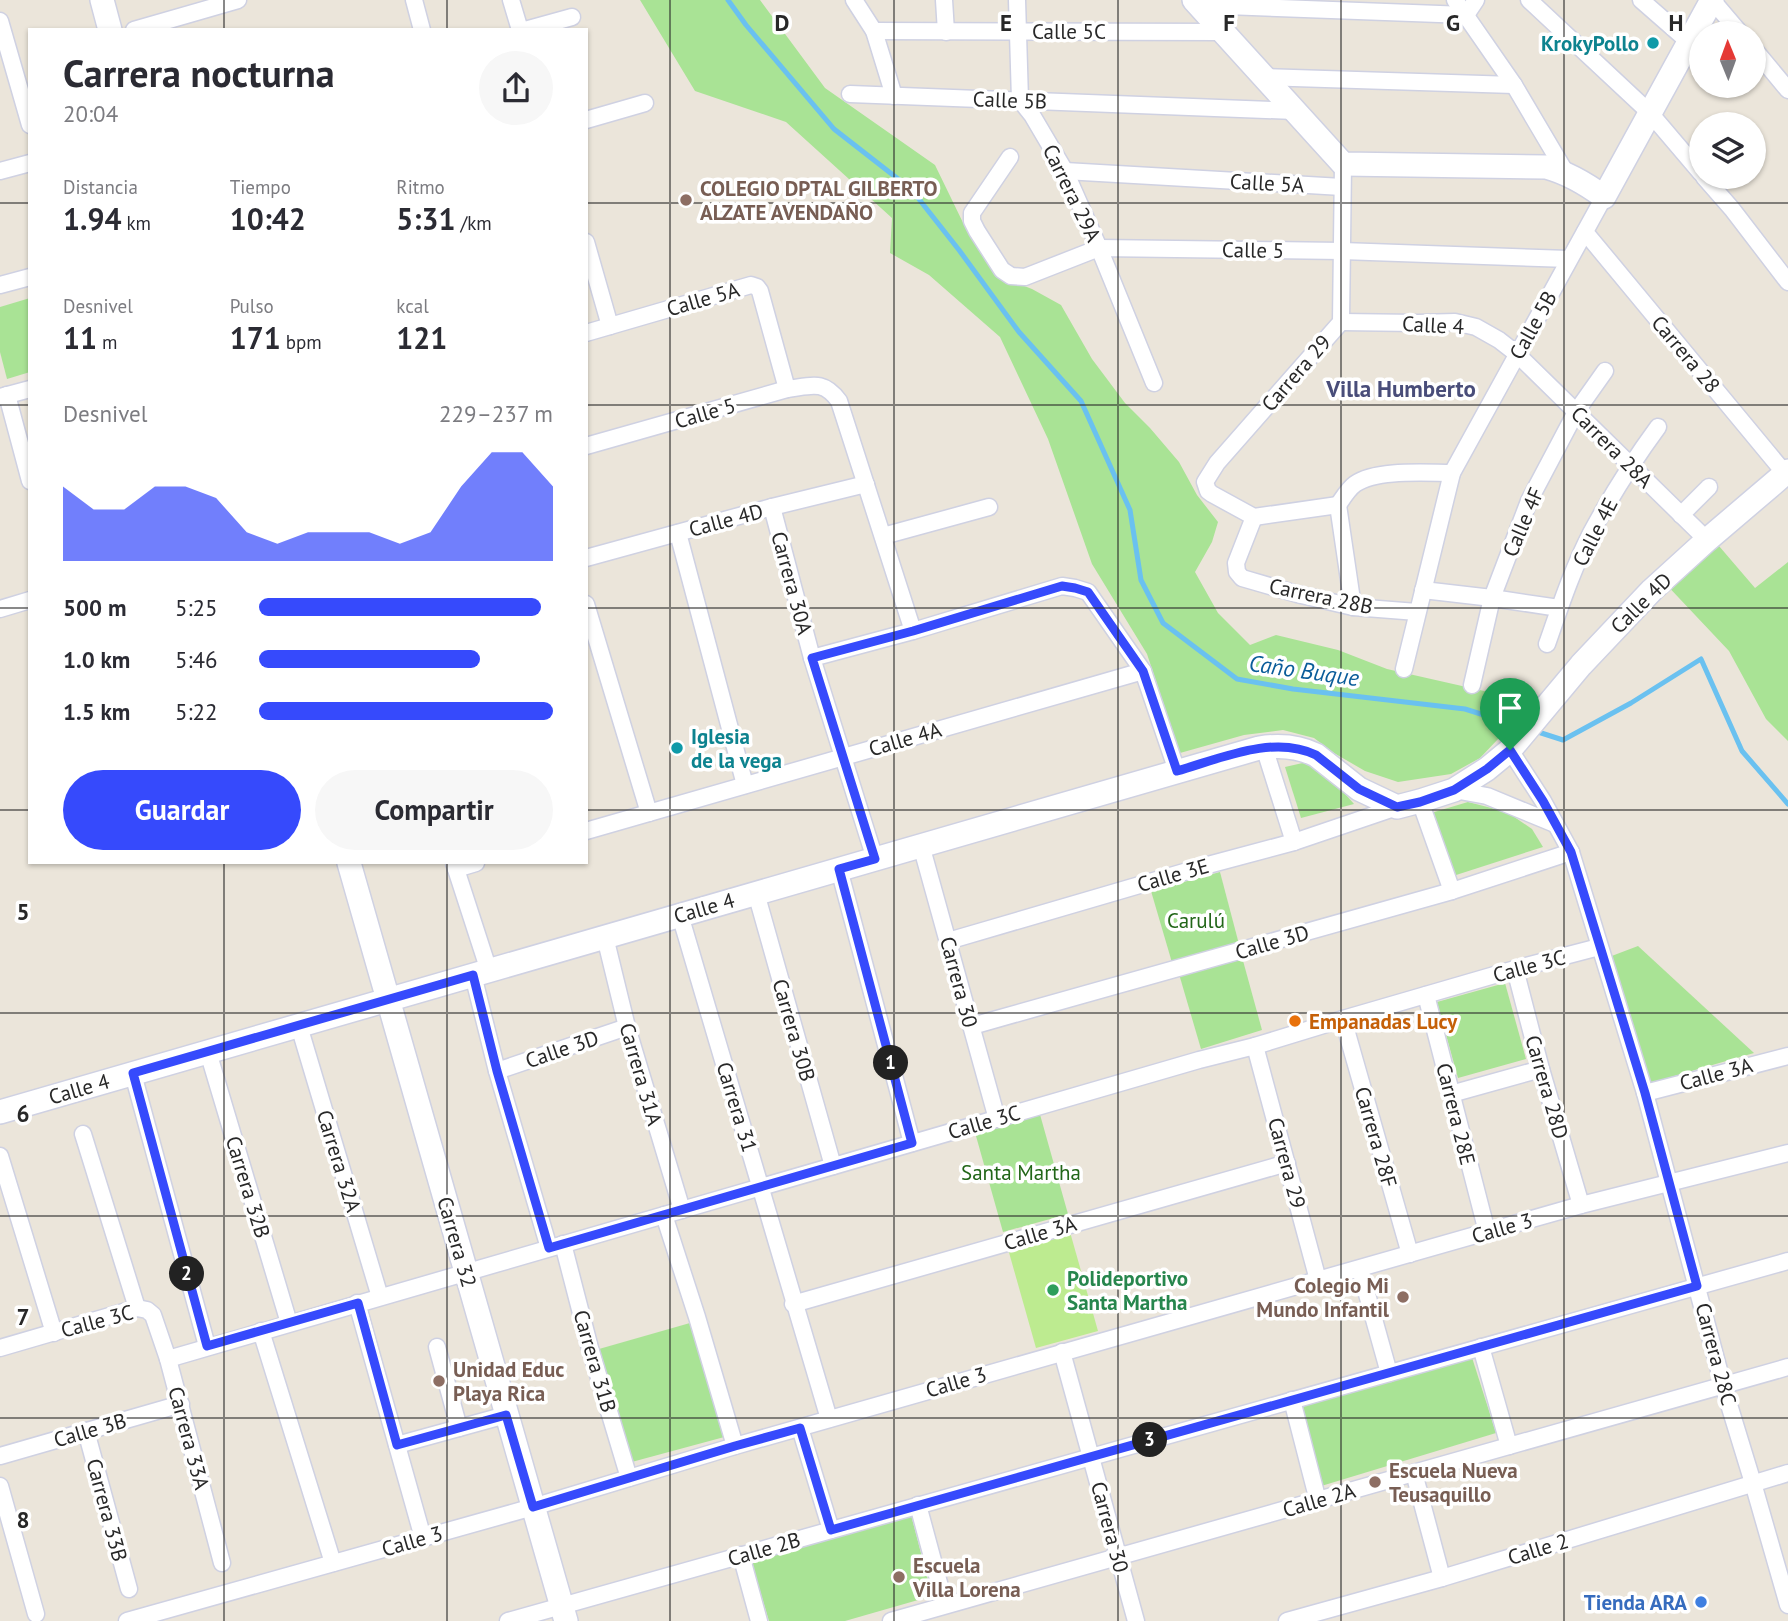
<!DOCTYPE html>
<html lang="es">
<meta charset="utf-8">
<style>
:root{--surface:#fff;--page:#f7f7f7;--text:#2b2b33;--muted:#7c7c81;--accent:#364afc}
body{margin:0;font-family:"PT Sans",sans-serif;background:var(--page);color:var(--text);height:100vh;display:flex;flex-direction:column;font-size:26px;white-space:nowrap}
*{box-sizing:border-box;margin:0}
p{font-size:23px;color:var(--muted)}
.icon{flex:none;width:38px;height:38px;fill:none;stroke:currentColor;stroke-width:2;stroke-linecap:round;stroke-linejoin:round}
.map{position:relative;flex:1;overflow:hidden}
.panel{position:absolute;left:28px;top:28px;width:560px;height:836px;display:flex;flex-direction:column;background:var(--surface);border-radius:0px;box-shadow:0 2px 5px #0004}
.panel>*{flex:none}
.needle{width:46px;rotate:359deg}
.controls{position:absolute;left:1689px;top:21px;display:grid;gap:14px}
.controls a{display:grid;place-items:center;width:77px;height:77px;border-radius:50%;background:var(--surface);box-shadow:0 2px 5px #0004;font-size:35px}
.pin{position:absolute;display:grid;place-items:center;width:60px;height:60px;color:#fff;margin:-72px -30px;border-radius:50% 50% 50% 0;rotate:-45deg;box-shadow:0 0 7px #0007}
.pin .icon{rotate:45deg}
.km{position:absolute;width:35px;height:35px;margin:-18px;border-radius:50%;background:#222;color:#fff;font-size:19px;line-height:35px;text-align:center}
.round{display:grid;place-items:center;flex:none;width:74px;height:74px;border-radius:37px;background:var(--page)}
.summary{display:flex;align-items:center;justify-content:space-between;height:119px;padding:0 35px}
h1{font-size:38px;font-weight:800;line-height:52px}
.metrics{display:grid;grid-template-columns:repeat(3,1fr);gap:10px;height:119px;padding:7px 35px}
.metrics div{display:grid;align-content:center}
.metrics b{font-size:30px;font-weight:800}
.metrics small{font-size:19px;font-weight:400}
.metrics p{font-size:19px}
.chart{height:196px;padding:14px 35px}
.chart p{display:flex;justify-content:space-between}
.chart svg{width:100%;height:126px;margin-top:7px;fill:var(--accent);opacity:.7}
.action{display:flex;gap:14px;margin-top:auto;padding:14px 35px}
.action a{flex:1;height:80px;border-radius:42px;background:var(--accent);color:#fff;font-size:28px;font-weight:800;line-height:80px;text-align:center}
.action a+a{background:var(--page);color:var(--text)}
ul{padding:0 35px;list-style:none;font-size:23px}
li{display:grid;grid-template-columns:112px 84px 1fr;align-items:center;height:52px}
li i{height:18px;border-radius:9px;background:var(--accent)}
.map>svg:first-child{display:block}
.green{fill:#a9e395}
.pitch{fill:#bdeb90}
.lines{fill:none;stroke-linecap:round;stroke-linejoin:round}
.stream{stroke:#6ac1f0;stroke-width:5}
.street-casing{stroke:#cfd1e2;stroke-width:19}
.secondary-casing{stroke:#cfd1e2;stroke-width:26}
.street{stroke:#fff;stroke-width:16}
.secondary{stroke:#fff;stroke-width:23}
.route-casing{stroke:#fff;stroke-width:14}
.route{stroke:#364afc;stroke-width:9}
.grid{fill:none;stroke:#282828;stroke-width:2;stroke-opacity:0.55}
.culture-dot{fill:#0f9aa8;stroke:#fff;stroke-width:2.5}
.education-dot{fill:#8d6e63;stroke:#fff;stroke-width:2.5}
.food-dot{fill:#e8710a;stroke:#fff;stroke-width:2.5}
.leisure-dot{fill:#2e9e5b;stroke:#fff;stroke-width:2.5}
.shop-dot{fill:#3f7fe0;stroke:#fff;stroke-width:2.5}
.labels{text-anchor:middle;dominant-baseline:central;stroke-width:7;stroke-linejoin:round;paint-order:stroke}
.street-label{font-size:21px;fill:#282828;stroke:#fff}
.culture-label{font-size:21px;font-weight:bold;fill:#0d838f;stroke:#fff;text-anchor:end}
.education-label{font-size:21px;font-weight:bold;fill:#785e54;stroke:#fff;text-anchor:start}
.park-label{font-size:21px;fill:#226618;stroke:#fff}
.food-label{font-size:21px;font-weight:bold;fill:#c56008;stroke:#fff;text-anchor:start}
.leisure-label{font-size:21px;font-weight:bold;fill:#27864d;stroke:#fff;text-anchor:start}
.shop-label{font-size:21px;font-weight:bold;fill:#366cbe;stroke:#fff;text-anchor:end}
.neighbourhood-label{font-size:23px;font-weight:bold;fill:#494d79;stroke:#fff}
.water-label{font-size:23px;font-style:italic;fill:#0b5d9a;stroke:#fff}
.grid-label{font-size:23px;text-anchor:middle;font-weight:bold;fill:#282828;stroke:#fff;stroke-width:7;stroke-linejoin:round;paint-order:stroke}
</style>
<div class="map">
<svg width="1788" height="1621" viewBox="0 0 1788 1621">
<rect width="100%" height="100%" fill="#ebe5da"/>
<!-- green -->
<g class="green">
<path d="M 640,0 L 760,0 L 825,88 L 935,165 L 968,233 L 999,276 L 1032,289 L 1061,305 L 1092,359 L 1125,403 L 1150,428 L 1179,462 L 1197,495 L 1218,522 L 1212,542 L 1195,572 L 1218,613 L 1250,645 L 1276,635 L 1338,650 L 1387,669 L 1533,702 L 1480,758 L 1451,774 L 1398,782 L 1365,771 L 1334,753 L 1314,738 L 1283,730 L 1244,735 L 1180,753 L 1147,654 L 1092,564 L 1048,439 L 1000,337 L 929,275 L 890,253 L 892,218 L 786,122 L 695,91 Z"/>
<path d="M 30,298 L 30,372 L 7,379 L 0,352 L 0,307 Z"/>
<path d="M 1713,539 L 1755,588 L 1788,562 L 1788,741 L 1766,719 L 1729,651 L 1662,580 Z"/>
<path d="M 1307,762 L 1333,780 L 1354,804 L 1301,818 L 1285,767 Z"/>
<path d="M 1468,802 L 1507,812 L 1532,829 L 1543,847 L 1453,876 L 1431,813 Z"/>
<path d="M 1220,872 L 1240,948 L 1173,966 L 1151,891 Z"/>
<path d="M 1638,946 L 1754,1053 L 1650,1083 L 1609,957 Z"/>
<path d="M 1242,957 L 1262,1030 L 1201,1049 L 1179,974 Z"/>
<path d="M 1505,983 L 1526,1059 L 1458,1078 L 1437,1002 Z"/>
<path d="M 1039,1111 L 1068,1214 L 1003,1232 L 974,1129 Z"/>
<path d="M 697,1321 L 728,1436 L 628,1463 L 592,1351 Z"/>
<path d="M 1469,1348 L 1496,1433 L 1318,1487 L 1292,1398 Z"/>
<path d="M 909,1507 L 932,1596 L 845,1621 L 769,1621 L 749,1554 Z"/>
</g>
<!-- pitch -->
<path class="pitch" d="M 1070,1232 L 1098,1331 L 1036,1348 L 1008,1249 Z"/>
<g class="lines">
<!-- stream -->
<g class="stream">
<path d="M 728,0 L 746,25 L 834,129 L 911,189 L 959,250 L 1019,332 L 1081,401 L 1130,510 L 1141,580 L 1163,623 L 1237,679 L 1293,689 L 1465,709 L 1522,727"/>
<path d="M 1535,731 L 1563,740 L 1631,703 L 1701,659 L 1742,751 L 1788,804"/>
</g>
<defs>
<g id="street">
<path d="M 414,0 L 422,30"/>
<path d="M 511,0 L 520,30"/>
<path d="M 854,0 L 874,31 L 894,96"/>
<path d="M 944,0 L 946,32"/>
<path d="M 1017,0 L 1020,100 L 1032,115 L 1065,171 L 1099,248 L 1154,383"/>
<path d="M 1455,0 L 1514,85 L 1566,173"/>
<path d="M 1529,0 L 1650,113 L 1701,173"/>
<path d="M 1641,0 L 1689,42"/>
<path d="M 1712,0 L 1740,33"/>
<path d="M 1199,5 L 1466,15 L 1476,0"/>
<path d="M 0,21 L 30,125"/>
<path d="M 134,30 L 238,0"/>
<path d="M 525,30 L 572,17"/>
<path d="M 874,31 L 1223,32"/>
<path d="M 1754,49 L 1788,90"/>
<path d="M 1264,77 L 1514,85"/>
<path d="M 850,94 L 1295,111"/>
<path d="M 586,120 L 645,103"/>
<path d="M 1010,157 L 972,213 L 972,221 L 977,231 L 1002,270 L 1011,276 L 1025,277 L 1099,248 L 1342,251 L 1569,259"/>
<path d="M 0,171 L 30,163"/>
<path d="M 1065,171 L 1342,187"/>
<path d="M 1704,177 L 1732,209 L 1788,282"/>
<path d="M 1585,232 L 1788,477"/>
<path d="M 586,242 L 610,326"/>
<path d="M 0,285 L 30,277"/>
<path d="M 1341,322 L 1418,323 L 1455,322 L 1476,327 L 1499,340 L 1517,354 L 1707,540"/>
<path d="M 586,333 L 751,285 L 757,287 L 760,291 L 787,389"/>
<path d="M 7,395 L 30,481"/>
<path d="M 0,397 L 30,389"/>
<path d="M 586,446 L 787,389 C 811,386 823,379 839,401 L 913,631"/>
<path d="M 1338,505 L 1254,517 L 1212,494 L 1208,491 L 1205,482 L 1217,463 L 1341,322 L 1343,164"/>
<path d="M 1338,505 C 1343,498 1348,489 1355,484 C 1376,469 1426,473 1452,473"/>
<path d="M 1338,505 L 1353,607"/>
<path d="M 772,507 L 812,658 L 875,859"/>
<path d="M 1681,515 L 1709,487"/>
<path d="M 1254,517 L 1236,563 L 1237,572 L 1242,578 L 1297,594 L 1353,607 L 1417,612"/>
<path d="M 678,533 L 745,785"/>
<path d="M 883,536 L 989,507"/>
<path d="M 586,558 L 772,507 L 866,484"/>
<path d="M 1423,590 L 1492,598 L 1559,608"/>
<path d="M 586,604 L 649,813"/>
<path d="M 0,609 L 30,600"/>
<path d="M 1547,644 C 1560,607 1573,568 1591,533 C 1611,496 1633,461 1658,427"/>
<path d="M 812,658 L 913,631 L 1062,586 L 1075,588 L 1088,592 L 1143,671 L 1177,771"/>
<path d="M 1404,669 L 1452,473 L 1604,197"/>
<path d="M 1472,685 L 1492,598 L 1529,501 L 1576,412 L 1605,371"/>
<path d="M 1264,747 L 1294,842"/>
<path d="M 1510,750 L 1543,801 L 1571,852 L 1645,1093 L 1723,1385 L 1753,1483 L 1788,1605"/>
<path d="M 1454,790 L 1487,796 L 1555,824"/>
<path d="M 1420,801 L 1452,891"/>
<path d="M 586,831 L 1143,671"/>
<path d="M 921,845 L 997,1119"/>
<path d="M 454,863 L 489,971"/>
<path d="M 456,869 L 476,863"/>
<path d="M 839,869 L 912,1143"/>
<path d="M 756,893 L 833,1166"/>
<path d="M 680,915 L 829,1419"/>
<path d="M 605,937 L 627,1027 L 682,1210"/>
<path d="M 948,941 L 1208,865 L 1294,842 L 1397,807"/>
<path d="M 1515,969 L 1541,1069 L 1581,1205"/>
<path d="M 473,975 L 497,1071 L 549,1248"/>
<path d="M 1426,995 L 1487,1232"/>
<path d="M 1343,1019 L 1410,1254"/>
<path d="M 299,1026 L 380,1297"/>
<path d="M 972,1026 L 1452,891 L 1571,852"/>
<path d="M 1255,1046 L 1318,1280"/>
<path d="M 208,1052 L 289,1323"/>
<path d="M 497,1071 L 627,1027"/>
<path d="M 133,1074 L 207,1346"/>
<path d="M 1645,1093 L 1788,1056"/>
<path d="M 1451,1094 L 1541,1069"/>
<path d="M 83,1134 L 137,1308"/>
<path d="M 0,1156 L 54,1333"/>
<path d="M 664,1215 L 697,1317 L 735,1446"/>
<path d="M 563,1244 L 590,1348 L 629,1478"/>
<path d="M 1360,1269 L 1389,1373"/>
<path d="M 357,1303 L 423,1538"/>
<path d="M 793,1304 L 1287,1163"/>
<path d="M 261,1331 L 333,1563"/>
<path d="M 437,1347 L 459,1428"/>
<path d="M 1481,1347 L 1509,1446"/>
<path d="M 0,1348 L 137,1308 L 147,1310 L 153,1315 L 168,1359 L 222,1563"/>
<path d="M 1062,1352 L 1136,1621"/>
<path d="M 168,1359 L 1199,1060 L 1255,1046 L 1343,1019 L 1515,969 L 1599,947"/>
<path d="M 1292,1400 L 1318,1501"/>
<path d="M 800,1428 L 831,1530"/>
<path d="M 86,1431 L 129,1589"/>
<path d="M 397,1445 L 506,1415"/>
<path d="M 0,1456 L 181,1404"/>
<path d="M 1414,1473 L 1442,1578"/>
<path d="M 0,1486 L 36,1614"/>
<path d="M 918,1505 L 945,1605"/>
<path d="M 741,1555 L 759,1621"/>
<path d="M 127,1621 L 533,1507 L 735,1446 L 1581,1205 L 1788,1153"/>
<path d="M 508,1621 L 1788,1261"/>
<path d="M 891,1621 L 1788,1367"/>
<path d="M 1287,1621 L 1442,1578 L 1788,1473"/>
</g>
<g id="secondary">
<path d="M 102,0 L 110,30"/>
<path d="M 1194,0 L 1343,164 L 1546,167 C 1568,173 1585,183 1604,197 L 1712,0"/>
<path d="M 349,863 L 566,1621"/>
<path d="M 0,1112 L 1259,748 C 1278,745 1298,746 1316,755 L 1359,789 L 1397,807 L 1420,801 L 1454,790 L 1487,769 L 1510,750 L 1581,665 L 1652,590 L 1707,540 L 1788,471"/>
</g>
</defs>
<!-- street casing -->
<use href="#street" class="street-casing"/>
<!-- secondary casing -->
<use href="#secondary" class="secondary-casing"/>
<!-- street -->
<use href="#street" class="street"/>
<!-- secondary -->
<use href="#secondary" class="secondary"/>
</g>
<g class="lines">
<defs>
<path id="route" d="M 1062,586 L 1075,588 L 1088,592 L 1143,671 L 1177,771 C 1219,759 1274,734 1316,755 L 1359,789 L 1397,807 L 1420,802 L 1454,790 L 1487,769 L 1510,750 L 1543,801 L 1571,852 L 1645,1093 L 1697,1286 L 831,1530 L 800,1428 L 735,1446 L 533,1507 L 506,1415 L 397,1445 L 358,1303 L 207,1346 L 133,1073 L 473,975 L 497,1071 L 549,1248 L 912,1143 L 839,869 L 875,859 L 812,658 L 913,631 Z"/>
</defs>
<!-- route casing -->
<use href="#route" class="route-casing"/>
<!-- route -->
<use href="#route" class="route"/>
</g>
<!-- grid -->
<path class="grid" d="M 224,0 L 224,30M 447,0 L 447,30M 670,0 L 670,1621M 894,0 L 894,1621M 1118,0 L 1118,1621M 1341,0 L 1341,1621M 1564,0 L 1564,1621M 0,203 L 30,203M 586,203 L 1788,203M 0,405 L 30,405M 586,405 L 1788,405M 0,608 L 30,608M 586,608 L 1788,608M 0,810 L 30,810M 586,810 L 1788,810M 224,863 L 224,1621M 447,863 L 447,1621M 0,1013 L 1788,1013M 0,1216 L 1788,1216M 0,1418 L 1788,1418"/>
<!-- markers -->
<g class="culture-dot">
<circle cx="1653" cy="43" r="7"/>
<circle cx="677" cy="748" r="7"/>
</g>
<g class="education-dot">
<circle cx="686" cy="200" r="7"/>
<circle cx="1403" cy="1297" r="7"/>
<circle cx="439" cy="1381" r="7"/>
<circle cx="1375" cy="1482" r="7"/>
<circle cx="899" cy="1577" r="7"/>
</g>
<circle class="food-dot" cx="1295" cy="1021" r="7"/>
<circle class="leisure-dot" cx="1053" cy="1290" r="7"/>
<circle class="shop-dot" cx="1701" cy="1602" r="7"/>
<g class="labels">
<!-- street labels -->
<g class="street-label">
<text x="1069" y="31">Calle 5C</text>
<text transform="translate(1010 100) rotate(2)">Calle 5B</text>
<text transform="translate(1267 183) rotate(3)">Calle 5A</text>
<text transform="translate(1072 193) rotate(64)">Carrera 29A</text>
<text transform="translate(1253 250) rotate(1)">Calle 5</text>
<text transform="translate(703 299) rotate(-16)">Calle 5A</text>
<text transform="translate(1433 325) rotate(3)">Calle 4</text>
<text transform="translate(1533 325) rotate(-61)">Calle 5B</text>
<text transform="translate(1686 354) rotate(50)">Carrera 28</text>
<text transform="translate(1296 373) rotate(-49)">Carrera 29</text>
<text transform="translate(705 413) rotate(-16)">Calle 5</text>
<text transform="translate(1612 447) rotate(45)">Carrera 28A</text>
<text transform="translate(726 520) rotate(-15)">Calle 4D</text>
<text transform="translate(1523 522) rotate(-67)">Calle 4F</text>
<text transform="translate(1595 532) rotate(-63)">Calle 4E</text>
<text transform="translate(792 583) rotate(75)">Carrera 30A</text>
<text transform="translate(1321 596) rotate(12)">Carrera 28B</text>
<text transform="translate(1641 603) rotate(-45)">Calle 4D</text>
<text transform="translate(905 739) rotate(-16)">Calle 4A</text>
<text transform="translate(1173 875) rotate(-16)">Calle 3E</text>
<text transform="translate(704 908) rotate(-16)">Calle 4</text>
<text transform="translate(1272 942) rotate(-16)">Calle 3D</text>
<text transform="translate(1529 966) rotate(-15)">Calle 3C</text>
<text transform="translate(959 982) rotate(75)">Carrera 30</text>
<text transform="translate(794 1030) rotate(74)">Carrera 30B</text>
<text transform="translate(562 1049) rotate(-19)">Calle 3D</text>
<text transform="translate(641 1074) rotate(74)">Carrera 31A</text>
<text transform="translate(1716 1074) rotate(-15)">Calle 3A</text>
<text transform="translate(1547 1087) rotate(74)">Carrera 28D</text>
<text transform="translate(79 1089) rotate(-16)">Calle 4</text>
<text transform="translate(737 1107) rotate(73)">Carrera 31</text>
<text transform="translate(1456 1114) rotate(76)">Carrera 28E</text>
<text transform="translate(984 1122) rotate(-16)">Calle 3C</text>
<text transform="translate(1376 1137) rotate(74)">Carrera 28F</text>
<text transform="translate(339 1161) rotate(73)">Carrera 32A</text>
<text transform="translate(1287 1163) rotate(75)">Carrera 29</text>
<text transform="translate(248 1187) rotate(73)">Carrera 32B</text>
<text transform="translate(1502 1228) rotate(-16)">Calle 3</text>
<text transform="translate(1040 1233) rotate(-16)">Calle 3A</text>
<text transform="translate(457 1242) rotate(74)">Carrera 32</text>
<text transform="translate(97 1321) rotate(-15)">Calle 3C</text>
<text transform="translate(1716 1354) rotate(75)">Carrera 28C</text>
<text transform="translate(595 1361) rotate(74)">Carrera 31B</text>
<text transform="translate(956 1382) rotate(-16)">Calle 3</text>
<text transform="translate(90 1430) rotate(-16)">Calle 3B</text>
<text transform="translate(189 1438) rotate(75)">Carrera 33A</text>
<text transform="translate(1319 1500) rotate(-16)">Calle 2A</text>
<text transform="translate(107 1510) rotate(75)">Carrera 33B</text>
<text transform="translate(1110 1527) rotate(75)">Carrera 30</text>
<text transform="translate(412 1541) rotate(-16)">Calle 3</text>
<text transform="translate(764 1549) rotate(-16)">Calle 2B</text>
<text transform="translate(1538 1549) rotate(-17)">Calle 2</text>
</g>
<!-- culture labels -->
<g class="culture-label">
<text x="1639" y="43">KrokyPollo</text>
<text x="691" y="736" text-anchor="start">Iglesia<tspan x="691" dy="24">de la vega</tspan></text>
</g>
<!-- education labels -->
<g class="education-label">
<text x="700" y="188">COLEGIO DPTAL GILBERTO<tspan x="700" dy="24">ALZATE AVENDAÑO</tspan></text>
<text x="1389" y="1285" text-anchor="end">Colegio Mi<tspan x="1389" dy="24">Mundo Infantil</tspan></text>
<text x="453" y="1369">Unidad Educ<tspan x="453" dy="24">Playa Rica</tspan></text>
<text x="1389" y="1470">Escuela Nueva<tspan x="1389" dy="24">Teusaquillo</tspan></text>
<text x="913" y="1565">Escuela<tspan x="913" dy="24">Villa Lorena</tspan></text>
</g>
<!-- park labels -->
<g class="park-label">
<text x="1196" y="920">Carulú</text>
<text x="1021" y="1172">Santa Martha</text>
</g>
<!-- food labels -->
<g class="food-label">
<text x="1309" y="1021">Empanadas Lucy</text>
</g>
<!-- leisure labels -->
<g class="leisure-label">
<text x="1067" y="1278">Polideportivo<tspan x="1067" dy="24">Santa Martha</tspan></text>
</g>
<!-- shop labels -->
<g class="shop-label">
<text x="1687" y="1602">Tienda ARA</text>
</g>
<!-- neighbourhood labels -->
<g class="neighbourhood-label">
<text x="1401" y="388">Villa Humberto</text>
</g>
<!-- water labels -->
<g class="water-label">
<text transform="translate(1304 670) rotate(8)">Caño Buque</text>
</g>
</g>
<g class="grid-label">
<text x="782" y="31">D</text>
<text x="1006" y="31">E</text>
<text x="1229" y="31">F</text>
<text x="1453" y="31">G</text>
<text x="1676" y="31">H</text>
<text x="23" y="920">5</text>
<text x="23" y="1122">6</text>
<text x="23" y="1325">7</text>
<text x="23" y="1528">8</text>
</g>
</svg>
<div class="controls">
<a><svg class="needle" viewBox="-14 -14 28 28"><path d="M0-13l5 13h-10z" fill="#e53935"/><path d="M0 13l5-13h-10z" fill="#7c7c81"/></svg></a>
<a><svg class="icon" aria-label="layers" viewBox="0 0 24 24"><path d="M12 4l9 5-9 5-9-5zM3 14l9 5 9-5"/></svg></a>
</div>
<div class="pin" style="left:1510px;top:750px;background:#1e9e55"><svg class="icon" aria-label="arrive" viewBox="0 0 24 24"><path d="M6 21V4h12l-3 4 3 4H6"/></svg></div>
<b class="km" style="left:891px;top:1063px">1</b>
<b class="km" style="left:187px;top:1274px">2</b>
<b class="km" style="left:1150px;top:1440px">3</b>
<section class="panel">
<div class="summary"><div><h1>Carrera nocturna</h1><p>20:04</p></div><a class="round"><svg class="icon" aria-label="share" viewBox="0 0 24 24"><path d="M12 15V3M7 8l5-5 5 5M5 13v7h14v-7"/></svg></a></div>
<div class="metrics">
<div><p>Distancia</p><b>1.94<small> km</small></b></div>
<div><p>Tiempo</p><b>10:42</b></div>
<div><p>Ritmo</p><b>5:31<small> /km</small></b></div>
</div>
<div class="metrics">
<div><p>Desnivel</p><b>11<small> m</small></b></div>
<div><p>Pulso</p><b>171<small> bpm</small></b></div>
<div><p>kcal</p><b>121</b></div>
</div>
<div class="chart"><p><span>Desnivel</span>229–237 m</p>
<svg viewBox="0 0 160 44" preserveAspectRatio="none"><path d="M0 44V18L10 26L20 26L30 18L40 18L50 22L60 34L70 38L80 34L90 34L100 34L110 38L120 34L130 18L140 6L150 6L160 18V44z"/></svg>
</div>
<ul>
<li><b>500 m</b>5:25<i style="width:96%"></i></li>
<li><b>1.0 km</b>5:46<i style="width:75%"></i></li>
<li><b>1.5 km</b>5:22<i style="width:100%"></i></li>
</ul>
<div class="action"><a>Guardar</a><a>Compartir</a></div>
</section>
</div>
